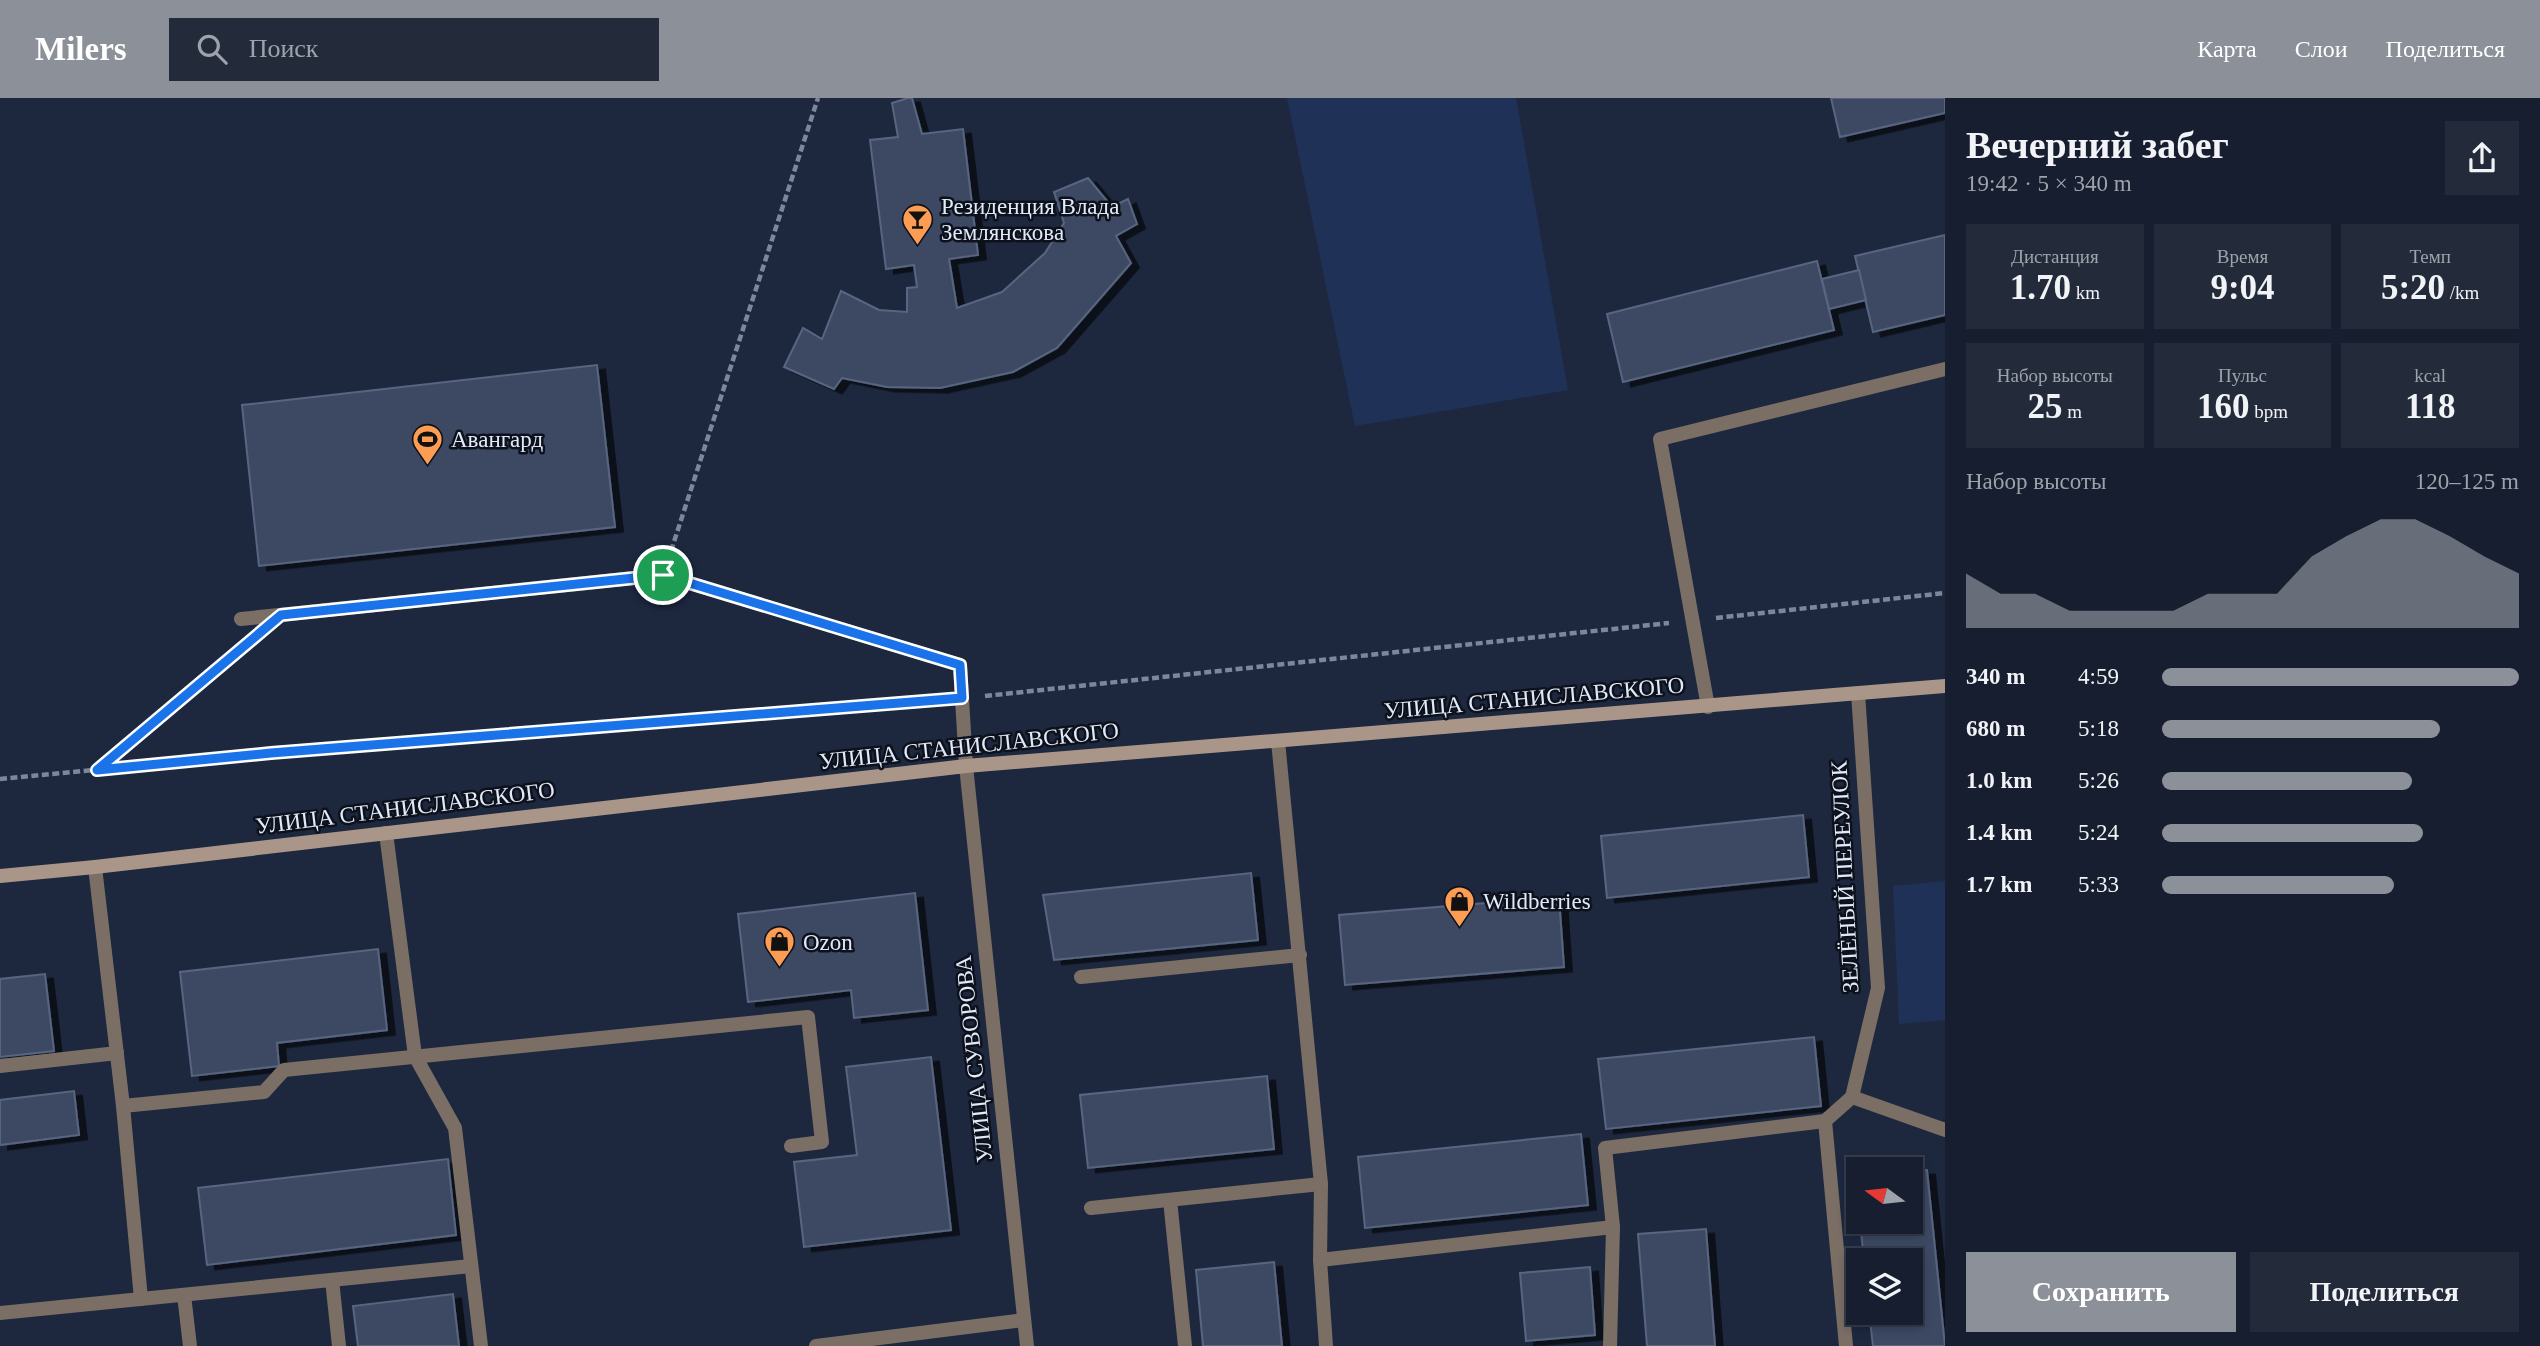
<!DOCTYPE html>
<html lang="ru">
<meta charset="utf-8">
<style>
:root{--surface:#161e2f;--page:#232b3b;--text:#f1f3f6;--muted:#9ea2aa;--line:#353c4b;--accent:#8c9099}
body{margin:0;font-family:"Times New Roman",serif;background:var(--page);color:var(--text);height:100vh;display:flex;flex-direction:column;font-size:26px;white-space:nowrap}
*{box-sizing:border-box;margin:0}
p{font-size:23px;color:var(--muted)}
.icon{flex:none;width:38px;height:38px;fill:none;stroke:currentColor;stroke-width:2;stroke-linecap:round;stroke-linejoin:round}
.map{position:relative;flex:1;overflow:hidden}
.side{display:flex;flex-direction:column;background:var(--surface);width:595px}
.side>*{flex:none}
.needle{width:46px;rotate:285deg}
.buttons{position:absolute;left:1846px;top:1059px;display:grid;gap:14px}
.buttons a{display:grid;place-items:center;width:77px;height:77px;border-radius:0px;background:var(--surface);box-shadow:0 4px 10px #0003,0 0 0 2px var(--line);font-size:35px}
.pin{position:absolute;display:grid;place-items:center;width:60px;height:60px;color:#fff;margin:-30px;border:4px solid #fff;border-radius:50%;box-shadow:0 2px 7px #0007}
.round{display:grid;place-items:center;flex:none;width:74px;height:74px;border-radius:0px;background:var(--page)}
.headline{display:flex;align-items:center;justify-content:space-between;height:119px;padding:0 21px}
h1{font-size:38px;font-weight:700;line-height:52px}
.stats{display:grid;grid-template-columns:repeat(3,1fr);gap:10px;height:119px;padding:7px 21px}
.stats div{display:grid;align-content:center;border-radius:0px;background:var(--page);text-align:center}
.stats b{font-size:35px;font-weight:700}
.stats small{font-size:19px;font-weight:400}
.stats p{font-size:19px}
.chart{height:196px;padding:14px 21px}
.chart p{display:flex;justify-content:space-between}
.chart svg{width:100%;height:126px;margin-top:7px;fill:var(--accent);opacity:.7}
.cta{display:flex;gap:14px;margin-top:auto;padding:14px 21px}
.cta a{flex:1;height:80px;border-radius:0px;background:var(--accent);color:#fff;font-size:28px;font-weight:700;line-height:80px;text-align:center}
.cta a+a{background:var(--page);color:var(--text)}
ul{padding:0 21px;list-style:none;font-size:23px}
li{display:grid;grid-template-columns:112px 84px 1fr;align-items:center;height:52px}
li i{height:18px;border-radius:9px;background:var(--accent)}
header{display:flex;align-items:center;gap:42px;box-sizing:border-box;height:98px;padding:0 35px;background:var(--accent);color:#fff}
header strong{font-size:33px}
nav{display:flex;gap:38px;margin-inline-start:auto;font-size:24px}
.search{width:490px;height:63px;background:var(--page);display:flex;align-items:center;gap:18px;box-sizing:border-box;padding:0 24px;border-radius:0px;color:var(--muted);font-size:26px}
main{display:flex;flex:1;min-height:0}
.map>svg:first-child{display:block}
.green{fill:#203158}
.building{fill:#3d4a63;stroke:#586580;stroke-width:2;filter:url(#shadow)}
.lines{fill:none;stroke-linecap:round;stroke-linejoin:round}
.path{stroke:#7e879a;stroke-width:4.5;stroke-dasharray:7 3.5;stroke-linecap:butt}
.lane{stroke:#7b6e65;stroke-width:14}
.street{stroke:#7b6e65;stroke-width:14}
.secondary{stroke:#aa9688;stroke-width:14}
.route-casing{stroke:#fff;stroke-width:14}
.route{stroke:#1a73e8;stroke-width:9}
.labels{text-anchor:middle;dominant-baseline:central;stroke-width:5;stroke-linejoin:round;paint-order:stroke}
.poi-label{font-size:23px;fill:#e2eaf9;stroke:#0c111b;text-anchor:start}
.street-label{font-size:23px;fill:#e2eaf9;stroke:#0c111b}
</style>
<header>
<strong>Milers</strong>
<div class="search"><svg class="icon" aria-label="search" viewBox="0 0 24 24"><circle cx="10" cy="10" r="6"/><path d="M15 15l6 6"/></svg>Поиск</div>
<nav><a>Карта</a><a>Слои</a><a>Поделиться</a></nav>
</header>
<main>
<div class="map">
<svg width="1945" height="1248" viewBox="0 0 1945 1248">
<defs>
<filter id="shadow"><feDropShadow dx="8" dy="4.5" stdDeviation="0" flood-color="#0009"/></filter>
</defs>
<rect width="100%" height="100%" fill="#1d283f"/>
<!-- green -->
<g class="green">
<path d="M 1287,0 L 1516,0 L 1568,292 L 1355,328 Z"/>
<path d="M 1945,783 L 1945,922 L 1899,926 L 1893,788 Z"/>
</g>
<!-- building -->
<g class="building">
<path d="M 908,0 L 912,0 L 922,36 L 963,31 L 978,157 L 949,161 L 957,210 L 1002,194 L 1045,155 L 1064,125 L 1054,94 L 1088,80 L 1112,109 L 1128,101 L 1137,126 L 1116,138 L 1131,165 L 1057,250 L 1013,274 L 940,290 L 887,289 L 842,280 L 834,291 L 784,269 L 803,230 L 822,241 L 841,193 L 879,212 L 907,214 L 907,190 L 917,189 L 914,167 L 886,171 L 870,42 L 898,39 L 892,5 Z"/>
<path d="M 1831,0 L 1945,0 L 1945,15 L 1840,39 Z"/>
<path d="M 1945,137 L 1945,217 L 1873,234 L 1855,158 Z"/>
<path d="M 1817,163 L 1834,232 L 1623,284 L 1607,216 Z"/>
<path d="M 1859,172 L 1866,202 L 1829,211 L 1822,181 Z"/>
<path d="M 597,267 L 615,429 L 259,468 L 242,307 Z"/>
<path d="M 1803,717 L 1809,779 L 1607,800 L 1601,738 Z"/>
<path d="M 1251,775 L 1258,842 L 1054,862 L 1043,797 Z"/>
<path d="M 915,795 L 928,912 L 854,920 L 851,892 L 748,904 L 738,816 Z"/>
<path d="M 1559,799 L 1564,869 L 1345,887 L 1339,817 Z"/>
<path d="M 378,851 L 387,932 L 277,945 L 279,968 L 192,978 L 180,874 Z"/>
<path d="M 45,876 L 54,953 L 0,959 L 0,881 Z"/>
<path d="M 1814,939 L 1821,1008 L 1606,1031 L 1598,961 Z"/>
<path d="M 931,959 L 951,1132 L 804,1149 L 794,1064 L 857,1057 L 846,969 Z"/>
<path d="M 1267,978 L 1274,1051 L 1088,1070 L 1080,997 Z"/>
<path d="M 74,993 L 79,1037 L 0,1047 L 0,1002 Z"/>
<path d="M 1581,1036 L 1588,1107 L 1365,1130 L 1358,1059 Z"/>
<path d="M 448,1061 L 456,1137 L 207,1167 L 198,1090 Z"/>
<path d="M 1927,1072 L 1945,1248 L 1873,1248 L 1869,1214 L 1911,1214 L 1911,1162 L 1864,1162 L 1860,1124 L 1911,1124 L 1911,1073 Z"/>
<path d="M 1706,1131 L 1715,1248 L 1647,1248 L 1638,1136 Z"/>
<path d="M 1274,1164 L 1282,1248 L 1203,1248 L 1196,1172 Z"/>
<path d="M 1590,1169 L 1595,1237 L 1526,1243 L 1520,1175 Z"/>
<path d="M 453,1196 L 459,1248 L 358,1248 L 353,1208 Z"/>
</g>
<g class="lines">
<!-- path -->
<g class="path">
<path d="M 671,453 L 818,0"/>
<path d="M 1716,520 L 1945,495"/>
<path d="M 985,598 L 1669,525"/>
<path d="M 97,672 L 246,547"/>
<path d="M 0,681 L 271,655 L 938,602"/>
</g>
<!-- lane -->
<g class="lane">
<path d="M 241,521 L 663,477 L 960,567 L 966,668"/>
<path d="M 1708,609 L 1660,341 L 1945,271"/>
<path d="M 1278,643 L 1321,1086 L 1320,1162 L 1326,1248"/>
<path d="M 386,735 L 415,958 L 455,1030 L 481,1248"/>
<path d="M 95,769 L 123,1008 L 141,1201"/>
<path d="M 1081,879 L 1300,857"/>
<path d="M 0,968 L 117,955"/>
<path d="M 1852,999 L 1878,890 L 1858,595"/>
<path d="M 1852,999 L 1945,1032"/>
<path d="M 123,1008 L 264,994 L 284,972 L 808,919 L 822,1044 L 791,1048"/>
<path d="M 1170,1102 L 1185,1248"/>
<path d="M 1091,1110 L 1321,1086"/>
<path d="M 1320,1162 L 1613,1129"/>
<path d="M 332,1182 L 339,1248"/>
<path d="M 184,1197 L 190,1248"/>
<path d="M 0,1215 L 471,1168"/>
<path d="M 816,1248 L 1024,1222"/>
<path d="M 1610,1248 L 1613,1129 L 1605,1050 L 1825,1023"/>
<path d="M 1846,1248 L 1825,1023 L 1852,999"/>
</g>
<!-- street -->
<path class="street" d="M 966,668 L 1027,1248"/>
<!-- secondary -->
<path class="secondary" d="M 0,778 L 95,769 L 966,668 L 1945,588"/>
</g>
<g class="lines">
<defs>
<path id="route" d="M 663,477 L 960,567 L 962,600 L 271,655 L 97,672 L 281,517 Z"/>
</defs>
<!-- route casing -->
<use href="#route" class="route-casing"/>
<!-- route -->
<use href="#route" class="route"/>
</g>
<!-- icons -->
<defs>
<symbol id="bar-pin" viewBox="-11 -11 22 30"><path d="M0 17L-7.5 6A9.5 9.5 0 1 1 7.5 6Z" fill="#fc9d53" stroke="#0c111b"/><path d="M-6-5H6L.8 .8V4.5H3.5V6h-7V4.5H-.8V.8Z" fill="#111"/></symbol>
<symbol id="stadium-pin" viewBox="-11 -11 22 30"><path d="M0 17L-7.5 6A9.5 9.5 0 1 1 7.5 6Z" fill="#fc9d53" stroke="#0c111b"/><path d="M0-5a6.5 5 0 1 0 0 10a6.5 5 0 1 0 0-10ZM-3.5-1.8h7v3.6h-7Z" fill="#111"/></symbol>
<symbol id="shop-pin" viewBox="-11 -11 22 30"><path d="M0 17L-7.5 6A9.5 9.5 0 1 1 7.5 6Z" fill="#fc9d53" stroke="#0c111b"/><path d="M-5-2.5h2.3a2.7 3.5 0 0 1 5.4 0H5L5.5 6h-11ZM-1.5-2.5h3a1.5 2.3 0 0 0-3 0Z" fill="#111"/></symbol>
</defs>
<g fill-rule="evenodd">
<use href="#bar-pin" x="900" y="104" width="35" height="47"/>
<use href="#stadium-pin" x="410" y="324" width="35" height="47"/>
<use href="#shop-pin" x="1442" y="786" width="35" height="47"/>
<use href="#shop-pin" x="762" y="826" width="35" height="47"/>
</g>
<g class="labels">
<!-- poi labels -->
<g class="poi-label">
<text x="941" y="108">Резиденция Влада<tspan x="941" dy="26">Землянскова</tspan></text>
<text x="451" y="341">Авангард</text>
<text x="1483" y="803">Wildberries</text>
<text x="803" y="844">Ozon</text>
</g>
<!-- street labels -->
<g class="street-label">
<text transform="translate(1534 600) rotate(-5)">УЛИЦА СТАНИСЛАВСКОГО</text>
<text transform="translate(969 648) rotate(-6)">УЛИЦА СТАНИСЛАВСКОГО</text>
<text transform="translate(405 710) rotate(-7)">УЛИЦА СТАНИСЛАВСКОГО</text>
<text transform="translate(1845 779) rotate(-93)">ЗЕЛЁНЫЙ ПЕРЕУЛОК</text>
<text transform="translate(974 961) rotate(-96)">УЛИЦА СУВОРОВА</text>
</g>
</g>
</svg>
<div class="buttons">
<a><svg class="needle" viewBox="-14 -14 28 28"><path d="M0-13l5 13h-10z" fill="#e53935"/><path d="M0 13l5-13h-10z" fill="#9ea2aa"/></svg></a>
<a><svg class="icon" aria-label="layers" viewBox="0 0 24 24"><path d="M12 4l9 5-9 5-9-5zM3 14l9 5 9-5"/></svg></a>
</div>
<div class="pin" style="left:663px;top:477px;background:#1e9e55"><svg class="icon" aria-label="arrive" viewBox="0 0 24 24"><path d="M6 21V4h12l-3 4 3 4H6"/></svg></div>
</div>
<section class="side">
<div class="headline"><div><h1>Вечерний забег</h1><p>19:42 · 5 × 340 m</p></div><a class="round"><svg class="icon" aria-label="share" viewBox="0 0 24 24"><path d="M12 15V3M7 8l5-5 5 5M5 13v7h14v-7"/></svg></a></div>
<div class="stats">
<div><p>Дистанция</p><b>1.70<small> km</small></b></div>
<div><p>Время</p><b>9:04</b></div>
<div><p>Темп</p><b>5:20<small> /km</small></b></div>
</div>
<div class="stats">
<div><p>Набор высоты</p><b>25<small> m</small></b></div>
<div><p>Пульс</p><b>160<small> bpm</small></b></div>
<div><p>kcal</p><b>118</b></div>
</div>
<div class="chart"><p><span>Набор высоты</span>120–125 m</p>
<svg viewBox="0 0 160 44" preserveAspectRatio="none"><path d="M0 44V25L10 32L20 32L30 38L40 38L50 38L60 38L70 32L80 32L90 32L100 19L110 12L120 6L130 6L140 12L150 19L160 25V44z"/></svg>
</div>
<ul>
<li><b>340 m</b>4:59<i style="width:100%"></i></li>
<li><b>680 m</b>5:18<i style="width:78%"></i></li>
<li><b>1.0 km</b>5:26<i style="width:70%"></i></li>
<li><b>1.4 km</b>5:24<i style="width:73%"></i></li>
<li><b>1.7 km</b>5:33<i style="width:65%"></i></li>
</ul>
<div class="cta"><a>Сохранить</a><a>Поделиться</a></div>
</section>
</main>
